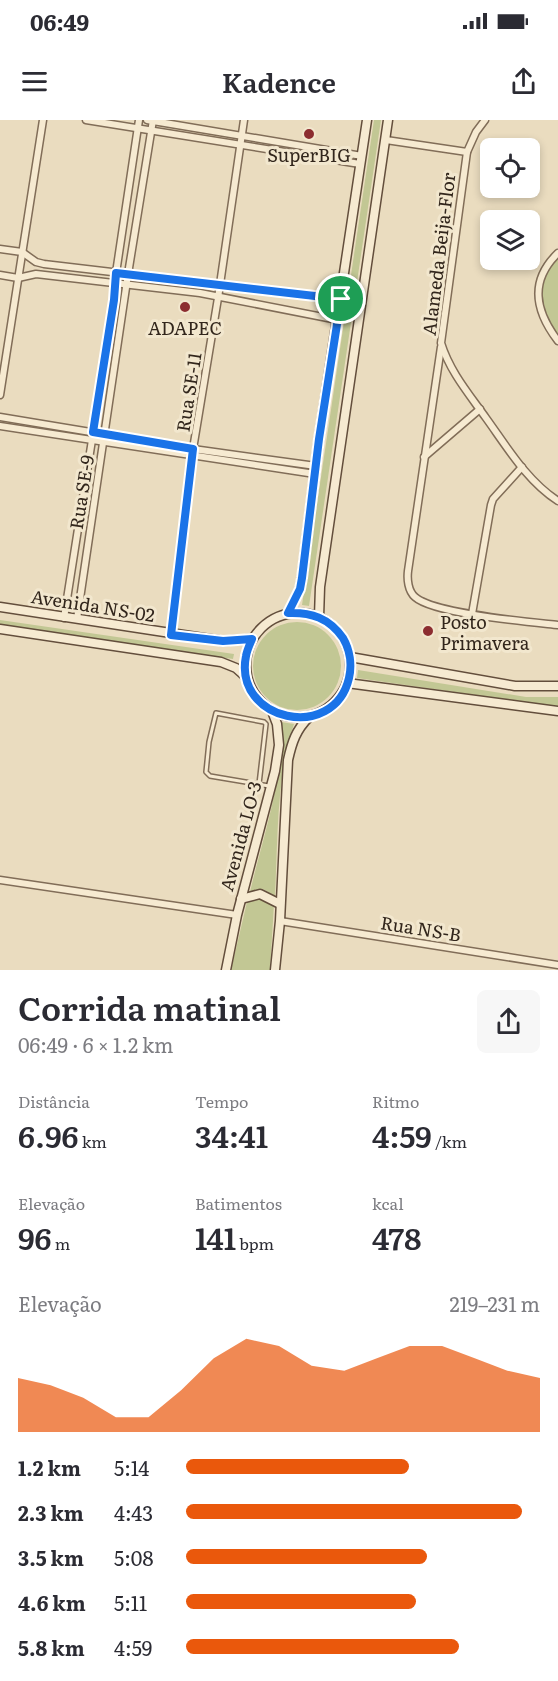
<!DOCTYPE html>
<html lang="pt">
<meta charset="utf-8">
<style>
:root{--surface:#fff;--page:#f7f7f7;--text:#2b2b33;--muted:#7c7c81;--accent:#ea580c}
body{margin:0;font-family:Literata,serif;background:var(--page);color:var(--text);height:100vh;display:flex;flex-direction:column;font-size:22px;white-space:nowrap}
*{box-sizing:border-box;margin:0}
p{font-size:20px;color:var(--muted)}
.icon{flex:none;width:33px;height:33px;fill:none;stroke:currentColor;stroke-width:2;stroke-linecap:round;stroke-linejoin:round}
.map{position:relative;height:850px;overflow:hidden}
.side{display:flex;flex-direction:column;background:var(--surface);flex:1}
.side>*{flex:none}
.tools{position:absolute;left:480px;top:18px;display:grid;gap:12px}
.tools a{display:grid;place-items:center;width:60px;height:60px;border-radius:9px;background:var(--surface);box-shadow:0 3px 9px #0003;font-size:30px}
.pin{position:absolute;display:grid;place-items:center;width:51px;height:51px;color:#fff;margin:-26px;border:3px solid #fff;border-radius:50%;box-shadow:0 2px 6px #0007}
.round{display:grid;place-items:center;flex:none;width:63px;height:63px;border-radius:9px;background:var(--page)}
.headline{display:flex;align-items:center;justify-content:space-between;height:102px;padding:0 18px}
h1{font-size:33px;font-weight:600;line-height:45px}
.stats{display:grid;grid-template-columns:repeat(3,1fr);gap:9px;height:102px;padding:6px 18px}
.stats div{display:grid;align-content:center}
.stats b{font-size:30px;font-weight:600}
.stats small{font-size:16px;font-weight:400}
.stats p{font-size:16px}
.chart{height:168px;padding:12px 18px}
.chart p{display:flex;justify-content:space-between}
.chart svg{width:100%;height:108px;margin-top:6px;fill:var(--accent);opacity:.7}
ul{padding:0 18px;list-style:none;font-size:20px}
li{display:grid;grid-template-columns:96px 72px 1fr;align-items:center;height:45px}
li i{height:15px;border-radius:8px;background:var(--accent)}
.status{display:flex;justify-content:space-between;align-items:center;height:42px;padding:0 30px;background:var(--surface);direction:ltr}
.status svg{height:16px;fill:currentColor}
header{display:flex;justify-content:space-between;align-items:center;height:78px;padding:0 18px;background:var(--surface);font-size:27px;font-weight:600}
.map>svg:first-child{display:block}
.green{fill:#c2c794}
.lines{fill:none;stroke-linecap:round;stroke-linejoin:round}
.lane-casing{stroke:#816d58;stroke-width:6}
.street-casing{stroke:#816d58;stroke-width:9}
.secondary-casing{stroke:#634e3c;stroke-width:11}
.lane{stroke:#f6ead1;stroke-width:3}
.street{stroke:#f6ead1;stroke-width:6}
.secondary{stroke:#f6ead1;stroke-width:8}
.route-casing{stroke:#fff;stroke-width:12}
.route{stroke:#1a73e8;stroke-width:8}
.poi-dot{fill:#8c2d30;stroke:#f2e7ce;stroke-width:2}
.labels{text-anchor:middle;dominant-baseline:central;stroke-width:6;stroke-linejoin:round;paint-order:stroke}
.poi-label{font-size:18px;fill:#32261c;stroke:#f2e7ce}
.street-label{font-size:18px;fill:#32261c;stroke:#f2e7ce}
</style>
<div class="status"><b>06:49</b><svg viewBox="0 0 49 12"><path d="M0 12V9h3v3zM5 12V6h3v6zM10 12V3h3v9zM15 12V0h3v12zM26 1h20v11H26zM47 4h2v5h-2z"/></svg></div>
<header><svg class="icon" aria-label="menu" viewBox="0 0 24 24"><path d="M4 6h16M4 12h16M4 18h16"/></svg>Kadence<svg class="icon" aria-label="share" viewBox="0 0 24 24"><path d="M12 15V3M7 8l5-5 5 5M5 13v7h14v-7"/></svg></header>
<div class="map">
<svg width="558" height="850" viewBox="0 0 558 850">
<rect width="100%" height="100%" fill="#eadcbf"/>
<!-- green -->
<g class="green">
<path d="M 374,0 L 381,0 L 309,486 L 302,485 Z"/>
<path d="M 558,133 L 558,221 L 538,187 L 539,162 Z"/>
<path d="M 0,500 L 234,534 L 233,539 L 0,505 Z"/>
<circle cx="297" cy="546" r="44"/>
<path d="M 358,550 L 526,577 L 558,577 L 558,587 L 357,558 Z"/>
<path d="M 281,602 L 294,604 C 276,658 278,720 275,776 L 263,769 L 250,772 C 263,717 284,658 281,602 Z"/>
<path d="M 261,778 L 274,784 L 270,850 L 231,850 L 247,782 Z"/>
</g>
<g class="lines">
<defs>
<path id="lane" d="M 259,664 L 266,604 L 264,602 L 216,593 L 209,622 L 206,652 L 210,656 L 269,666"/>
<g id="street">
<path d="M 86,0 L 360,44"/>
<path d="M 147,0 L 362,36"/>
<path d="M 485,0 L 476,12 L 467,32 L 441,223 C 450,252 469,274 486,298 C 507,327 527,361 558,381"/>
<path d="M 386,20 L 467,32"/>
<path d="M 0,129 L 22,132 L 36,142 L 44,144 L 341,179"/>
<path d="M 558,133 C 529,161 535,191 558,221"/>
<path d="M 0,155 L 18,158 L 36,154 L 200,173 L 338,200"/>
<path d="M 441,227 L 408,451 C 407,459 408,471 415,477 C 434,494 530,502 558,505"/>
<path d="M 0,275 L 43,0"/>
<path d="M 0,297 L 193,329 L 316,346"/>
<path d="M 0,306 L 315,354"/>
<path d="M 424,337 L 480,289"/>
<path d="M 472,494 L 491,385 L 493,379 L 522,347"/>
<path d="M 64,498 L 114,180 L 116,153 L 139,0"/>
<path d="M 77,499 L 128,154 L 153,0"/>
<path d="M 171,515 L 193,329 L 218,178 L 244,0"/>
<path d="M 0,760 L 237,795"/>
<path d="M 280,801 L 558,845"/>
</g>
<g id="secondary">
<path d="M 0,487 L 223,521 L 252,519"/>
<circle cx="298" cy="545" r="52"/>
<path d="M 288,493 L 300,469 L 302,458 L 319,319 L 367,0"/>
<path d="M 319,497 L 320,467 L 388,0"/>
<path d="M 0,509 L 221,542 L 236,548 L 246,557"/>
<path d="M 350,537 L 515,566 L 558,566"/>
<path d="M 347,563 L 558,591"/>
<path d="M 241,779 L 260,774 L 280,784"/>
<path d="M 226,850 L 237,795 L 275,651 L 279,625 L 277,604 L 272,591"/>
<path d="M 275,850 L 280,801 L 288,640 C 292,622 296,610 309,597"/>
</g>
</defs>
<!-- lane casing -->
<use href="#lane" class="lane-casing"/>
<!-- street casing -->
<use href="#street" class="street-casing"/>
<!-- secondary casing -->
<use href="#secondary" class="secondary-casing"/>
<!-- lane -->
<use href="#lane" class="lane"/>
<!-- street -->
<use href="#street" class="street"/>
<!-- secondary -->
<use href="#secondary" class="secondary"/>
</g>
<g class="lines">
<defs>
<path id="route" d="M 116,153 L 341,179 L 319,319 L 302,458 L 300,469 L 288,493 C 311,492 329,498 343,518 C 350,530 352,545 349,558 C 334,623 233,601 246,536 C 247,530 250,524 252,519 L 223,521 L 171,515 L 193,329 L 93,312 L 114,180 Z"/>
</defs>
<!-- route casing -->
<use href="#route" class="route-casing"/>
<!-- route -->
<use href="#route" class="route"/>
</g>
<!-- markers -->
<g class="poi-dot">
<circle cx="309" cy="14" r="6"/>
<circle cx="185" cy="187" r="6"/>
<circle cx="428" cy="511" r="6"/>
</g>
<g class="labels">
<!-- poi labels -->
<g class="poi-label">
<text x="309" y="34">SuperBIG</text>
<text x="185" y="207">ADAPEC</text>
<text x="440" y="501" text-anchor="start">Posto<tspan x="440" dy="21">Primavera</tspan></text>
</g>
<!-- street labels -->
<g class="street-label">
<text transform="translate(438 134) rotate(-83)">Alameda Beija-Flor</text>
<text transform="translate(188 272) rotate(-81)">Rua SE-11</text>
<text transform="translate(81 372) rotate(-81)">Rua SE-9</text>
<text transform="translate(93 485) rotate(9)">Avenida NS-02</text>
<text transform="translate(240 716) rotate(-75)">Avenida LO-3</text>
<text transform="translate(421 808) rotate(9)">Rua NS-B</text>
</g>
</g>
</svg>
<div class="tools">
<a><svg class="icon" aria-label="locate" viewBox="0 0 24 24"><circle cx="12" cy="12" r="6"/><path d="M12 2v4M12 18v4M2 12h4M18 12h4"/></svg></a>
<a><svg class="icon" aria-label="layers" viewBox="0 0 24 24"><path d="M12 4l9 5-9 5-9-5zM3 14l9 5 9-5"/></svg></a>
</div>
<div class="pin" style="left:341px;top:179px;background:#1e9e55"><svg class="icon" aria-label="arrive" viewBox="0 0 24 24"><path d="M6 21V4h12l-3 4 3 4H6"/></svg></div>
</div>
<section class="side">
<div class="headline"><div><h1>Corrida matinal</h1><p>06:49 · 6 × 1.2 km</p></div><a class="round"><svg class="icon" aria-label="share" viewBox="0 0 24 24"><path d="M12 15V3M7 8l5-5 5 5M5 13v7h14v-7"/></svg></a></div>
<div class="stats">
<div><p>Distância</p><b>6.96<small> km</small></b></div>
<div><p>Tempo</p><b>34:41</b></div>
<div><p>Ritmo</p><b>4:59<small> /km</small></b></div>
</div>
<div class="stats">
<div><p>Elevação</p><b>96<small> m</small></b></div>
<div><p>Batimentos</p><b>141<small> bpm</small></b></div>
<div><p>kcal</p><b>478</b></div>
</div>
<div class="chart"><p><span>Elevação</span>219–231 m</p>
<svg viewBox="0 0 160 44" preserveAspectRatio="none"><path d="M0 44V22L10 25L20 30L30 38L40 38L50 27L60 14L70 6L80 9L90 17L100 19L110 14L120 9L130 9L140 14L150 19L160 22V44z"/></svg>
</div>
<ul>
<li><b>1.2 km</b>5:14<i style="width:63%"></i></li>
<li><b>2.3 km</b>4:43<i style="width:95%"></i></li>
<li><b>3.5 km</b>5:08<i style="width:68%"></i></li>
<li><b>4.6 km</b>5:11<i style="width:65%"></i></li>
<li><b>5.8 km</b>4:59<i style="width:77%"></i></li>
</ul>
</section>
